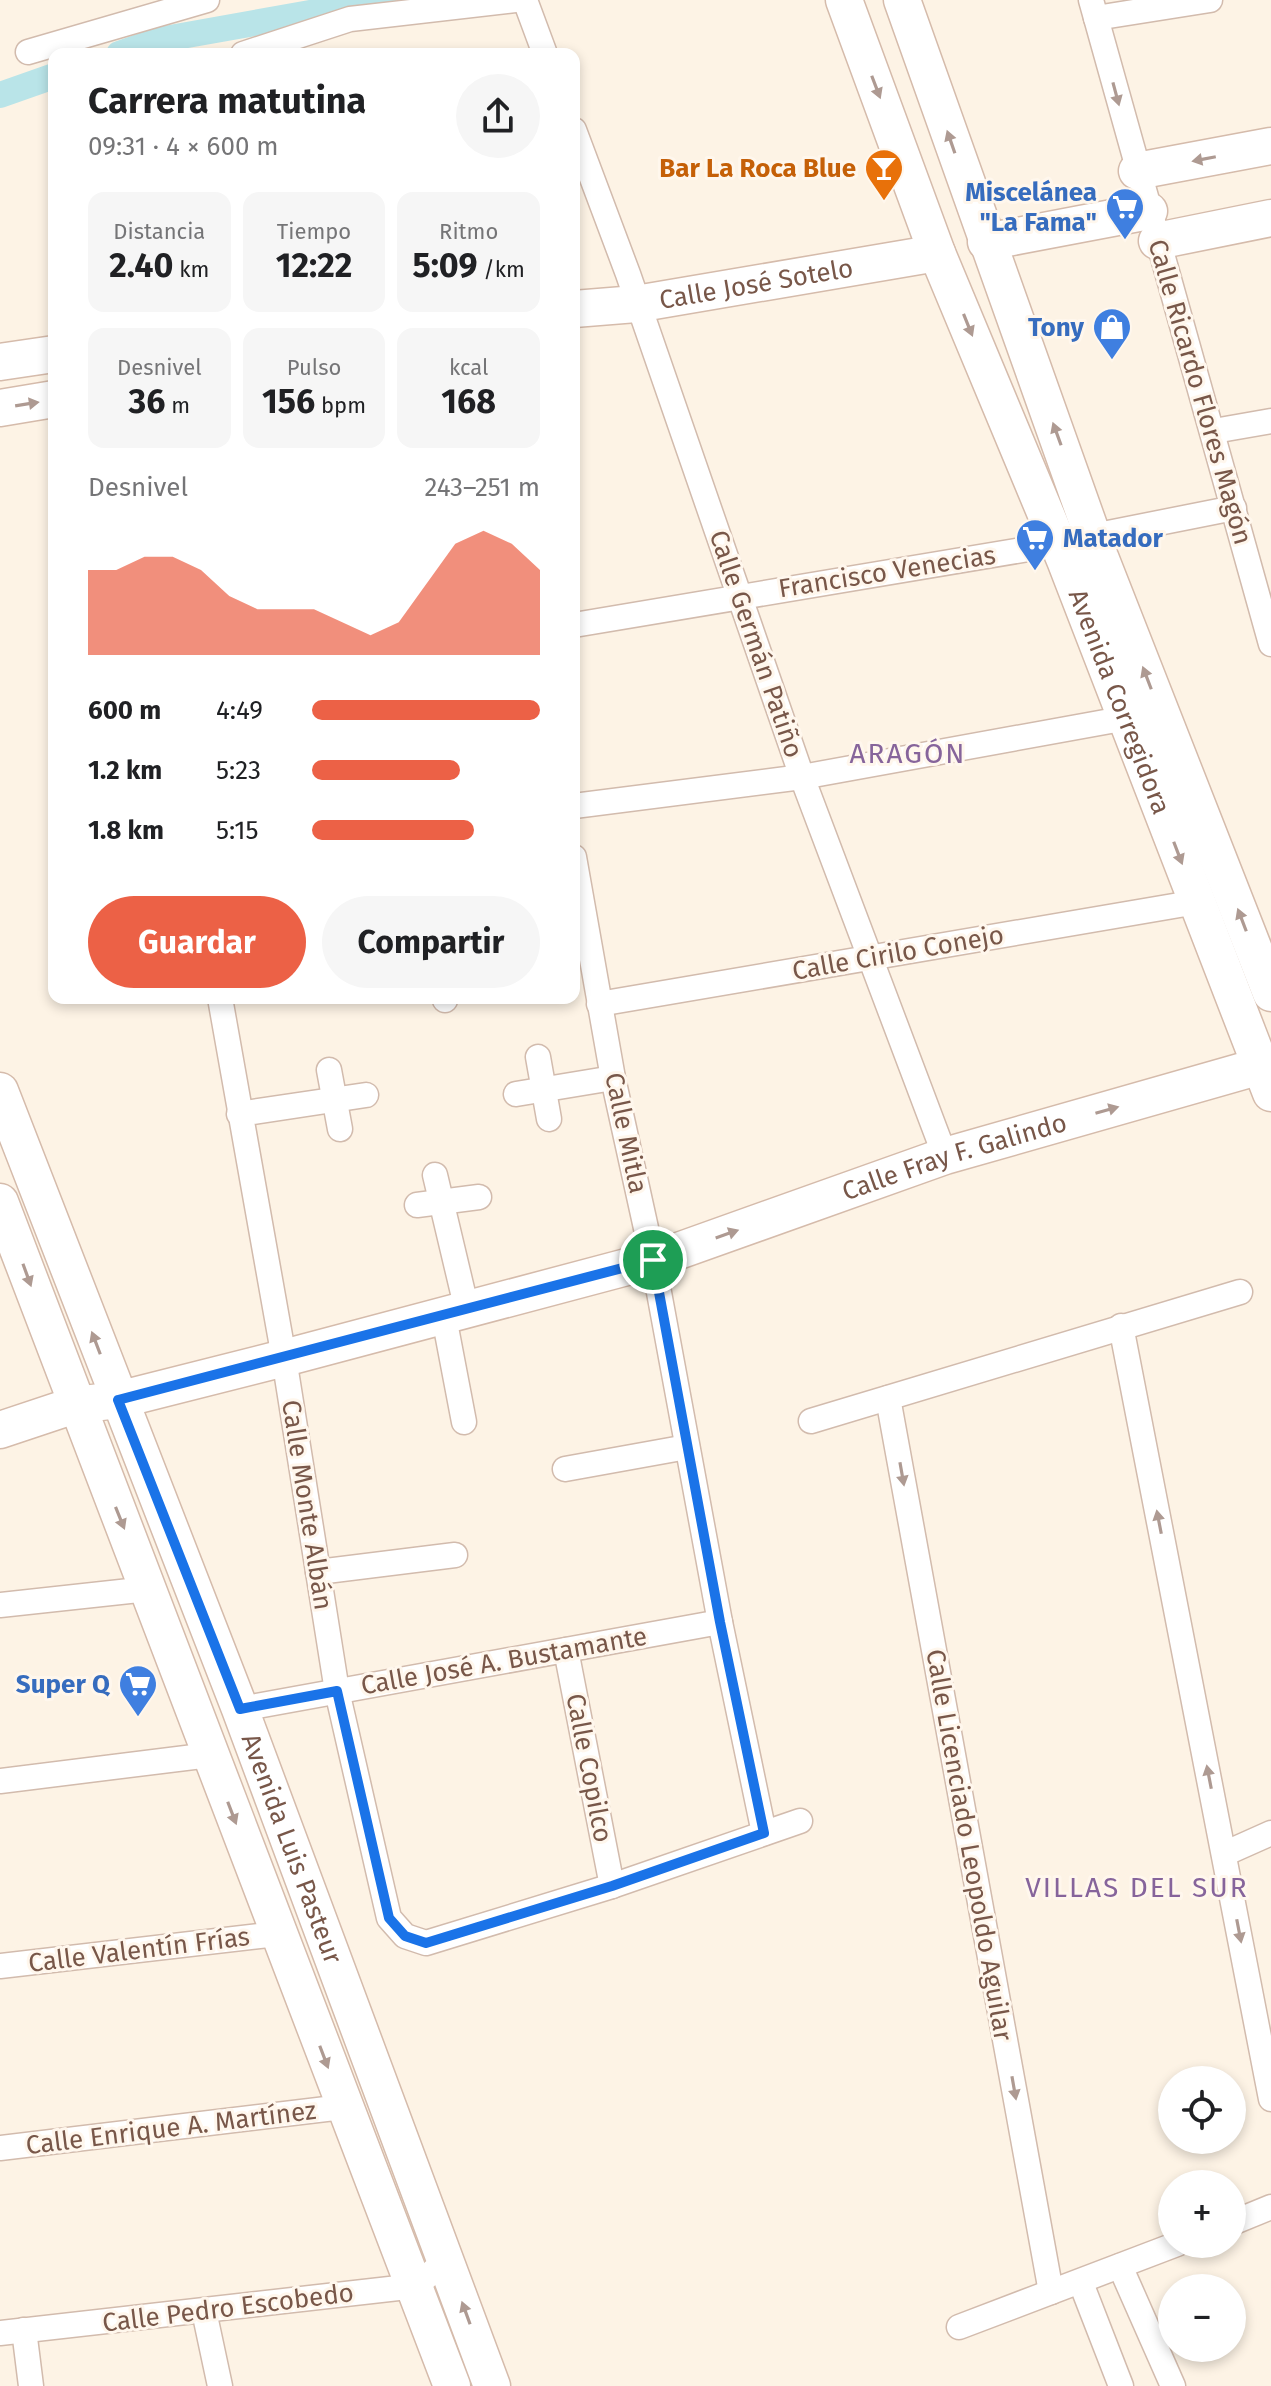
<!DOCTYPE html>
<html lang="es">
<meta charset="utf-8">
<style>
:root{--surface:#fff;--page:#f6f6f6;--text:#202124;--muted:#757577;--accent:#ec6146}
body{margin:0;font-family:"Fira Sans",sans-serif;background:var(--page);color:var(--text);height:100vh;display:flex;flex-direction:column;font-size:30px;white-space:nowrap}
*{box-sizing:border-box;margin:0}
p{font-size:26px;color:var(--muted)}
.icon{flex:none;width:44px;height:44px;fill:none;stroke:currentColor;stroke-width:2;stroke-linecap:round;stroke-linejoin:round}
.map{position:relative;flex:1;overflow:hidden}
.panel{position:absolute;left:48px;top:48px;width:532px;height:956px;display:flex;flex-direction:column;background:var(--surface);border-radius:16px;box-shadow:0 4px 12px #0003}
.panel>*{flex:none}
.controls{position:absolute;left:1158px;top:2066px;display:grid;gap:16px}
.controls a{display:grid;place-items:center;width:88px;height:88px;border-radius:50%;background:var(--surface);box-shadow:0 4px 12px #0003;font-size:40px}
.pin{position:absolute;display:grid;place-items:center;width:68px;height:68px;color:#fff;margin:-34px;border:4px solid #fff;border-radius:50%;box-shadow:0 2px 8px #0007}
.round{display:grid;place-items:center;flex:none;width:84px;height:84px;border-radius:42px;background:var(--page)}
.headline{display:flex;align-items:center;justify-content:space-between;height:136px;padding:0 40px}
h1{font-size:36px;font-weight:700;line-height:60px}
.metrics{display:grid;grid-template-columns:repeat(3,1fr);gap:12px;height:136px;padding:8px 40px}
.metrics div{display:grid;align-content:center;border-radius:16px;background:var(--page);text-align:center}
.metrics b{font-size:34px;font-weight:700}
.metrics small{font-size:22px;font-weight:400}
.metrics p{font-size:22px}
.chart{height:224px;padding:16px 40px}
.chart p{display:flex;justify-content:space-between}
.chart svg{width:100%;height:144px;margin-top:8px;fill:var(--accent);opacity:.7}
.cta{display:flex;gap:16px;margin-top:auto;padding:16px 40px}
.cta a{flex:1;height:92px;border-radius:48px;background:var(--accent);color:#fff;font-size:32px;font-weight:700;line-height:92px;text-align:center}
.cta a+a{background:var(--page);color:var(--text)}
ul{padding:0 40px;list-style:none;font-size:26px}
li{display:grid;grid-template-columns:128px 96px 1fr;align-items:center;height:60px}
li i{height:20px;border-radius:10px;background:var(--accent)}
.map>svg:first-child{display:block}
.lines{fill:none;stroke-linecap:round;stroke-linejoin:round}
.canal{stroke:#b9e4e8;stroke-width:26}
.street-casing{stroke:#d2bbad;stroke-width:27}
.secondary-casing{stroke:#d5bbab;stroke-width:39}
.street{stroke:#fff;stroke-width:24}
.secondary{stroke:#fff;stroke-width:36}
.oneway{fill:#ae9a92}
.route-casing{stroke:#fff;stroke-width:16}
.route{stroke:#1a73e8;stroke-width:10}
.labels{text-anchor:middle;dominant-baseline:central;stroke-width:6;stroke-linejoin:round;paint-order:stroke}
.food-label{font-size:26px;font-weight:bold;fill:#c56008;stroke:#fff7ed;text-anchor:end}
.shop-label{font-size:26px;font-weight:bold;fill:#366cbe;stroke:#fff7ed;text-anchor:end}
.street-label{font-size:26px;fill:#785749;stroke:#fff7ed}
.neighbourhood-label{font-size:28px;letter-spacing:2px;fill:#86649b;stroke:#fff7ed}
</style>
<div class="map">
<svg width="1271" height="2386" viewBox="0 0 1271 2386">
<rect width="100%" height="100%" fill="#fdf3e5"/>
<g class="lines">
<!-- canal -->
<g class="canal">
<path d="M 119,54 L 159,40 L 383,0"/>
<path d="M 0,95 L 54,76"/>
</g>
<defs>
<g id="street">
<path d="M 525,0 L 545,54"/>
<path d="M 1091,0 L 1271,644"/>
<path d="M 1096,18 L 1210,0"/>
<path d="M 28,52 L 207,0"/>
<path d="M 243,54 L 350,19 L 515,0"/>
<path d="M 574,130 L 628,274 L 802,777 L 945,1156"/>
<path d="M 1214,431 L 1271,421"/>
<path d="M 1093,536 L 1234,508"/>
<path d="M 574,625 L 1058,544"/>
<path d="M 574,806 L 802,777 L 1127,718"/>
<path d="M 574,857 L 613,1078 L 653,1260 L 720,1622 L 764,1833"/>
<path d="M 220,998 L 284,1358 L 337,1691 L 389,1918 L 405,1936 L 426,1943 L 612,1886 L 800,1821"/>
<path d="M 445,998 L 445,1000"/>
<path d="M 599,1004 L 1197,902"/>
<path d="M 538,1057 L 549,1119"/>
<path d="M 329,1070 L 340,1129"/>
<path d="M 516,1094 L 613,1078"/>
<path d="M 239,1114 L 366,1095"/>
<path d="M 435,1175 L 467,1310"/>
<path d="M 417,1205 L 479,1197"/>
<path d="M 444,1317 L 464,1422"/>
<path d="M 1121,1326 L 1271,2099"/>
<path d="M 888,1398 L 1051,2292"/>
<path d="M 811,1421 L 1240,1292"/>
<path d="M 565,1469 L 687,1447"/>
<path d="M 318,1572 L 455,1555"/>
<path d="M 0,1605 L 148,1589"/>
<path d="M 566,1650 L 612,1886"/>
<path d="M 240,1709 L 720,1622"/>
<path d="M 0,1781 L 210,1755"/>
<path d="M 1224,1854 L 1271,1833"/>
<path d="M 0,1966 L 277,1934"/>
<path d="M 0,2148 L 343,2107"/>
<path d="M 1232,2223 L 1271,2207"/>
<path d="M 1120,2266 L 1173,2386"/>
<path d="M 1081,2283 L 1121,2386"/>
<path d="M 204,2311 L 220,2386"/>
<path d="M 959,2327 L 1177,2244"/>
<path d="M 24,2330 L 31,2386"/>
<path d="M 0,2333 L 416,2286 L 447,2259"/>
</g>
<g id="secondary">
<path id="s1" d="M 844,0 L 937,253 L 1065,560 L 1271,1093"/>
<path d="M 902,0 L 1100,557 L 1271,993"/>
<path d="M 1137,171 L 1271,146"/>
<path d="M 1157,241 L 1271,218"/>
<path d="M 986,242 L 1149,211"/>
<path id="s2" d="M 574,309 L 636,304 L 937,253"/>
<path d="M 0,362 L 54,354"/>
<path d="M 0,408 L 54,399"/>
<path id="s3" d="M 0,1091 L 240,1709 L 492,2386"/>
<path d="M 0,1202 L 452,2386"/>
<path id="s4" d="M 0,1430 L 75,1405 L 118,1400 L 284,1358 L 653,1260 L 945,1156 L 1271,1063"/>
</g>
</defs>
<!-- street casing -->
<use href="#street" class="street-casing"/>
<!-- secondary casing -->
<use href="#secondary" class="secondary-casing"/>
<!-- street -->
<use href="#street" class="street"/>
<!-- secondary -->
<use href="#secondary" class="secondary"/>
</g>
<!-- one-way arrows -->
<defs><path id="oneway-solid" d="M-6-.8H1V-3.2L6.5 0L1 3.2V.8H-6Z" transform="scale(2)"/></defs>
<g class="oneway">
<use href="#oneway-solid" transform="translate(876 87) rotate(69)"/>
<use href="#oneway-solid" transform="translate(1116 94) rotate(75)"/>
<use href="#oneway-solid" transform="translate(951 142) rotate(-109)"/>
<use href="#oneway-solid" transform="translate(1204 159) rotate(169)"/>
<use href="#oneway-solid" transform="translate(968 325) rotate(68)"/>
<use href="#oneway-solid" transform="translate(27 404) rotate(-9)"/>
<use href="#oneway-solid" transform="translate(1057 434) rotate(-110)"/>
<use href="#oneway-solid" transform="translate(1147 678) rotate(-111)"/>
<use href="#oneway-solid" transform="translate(1178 853) rotate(69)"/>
<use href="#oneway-solid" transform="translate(1242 920) rotate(-111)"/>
<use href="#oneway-solid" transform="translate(1107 1110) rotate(-16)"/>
<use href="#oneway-solid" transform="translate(727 1234) rotate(-19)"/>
<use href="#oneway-solid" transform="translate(27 1275) rotate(70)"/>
<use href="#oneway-solid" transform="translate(96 1343) rotate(-111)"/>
<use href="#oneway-solid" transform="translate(902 1474) rotate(80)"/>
<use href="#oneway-solid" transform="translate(120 1518) rotate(68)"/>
<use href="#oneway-solid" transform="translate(1159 1522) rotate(-101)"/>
<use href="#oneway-solid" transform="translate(1209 1777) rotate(-101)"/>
<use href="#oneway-solid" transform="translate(232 1813) rotate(69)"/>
<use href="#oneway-solid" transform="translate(1239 1931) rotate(79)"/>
<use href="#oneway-solid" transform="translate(324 2057) rotate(69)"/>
<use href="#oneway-solid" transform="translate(1014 2088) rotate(80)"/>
<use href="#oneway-solid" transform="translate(466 2313) rotate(-110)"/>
</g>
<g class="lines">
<defs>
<path id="route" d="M 653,1260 L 720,1622 L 764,1833 L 612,1886 L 426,1943 L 405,1936 L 389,1918 L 337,1691 L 240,1709 L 118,1400 Z"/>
</defs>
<!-- route casing -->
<use href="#route" class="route-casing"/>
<!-- route -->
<use href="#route" class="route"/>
</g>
<!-- icons -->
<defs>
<symbol id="bar-pin" viewBox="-11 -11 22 30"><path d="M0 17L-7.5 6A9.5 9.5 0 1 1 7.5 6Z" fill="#e8710a" stroke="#fff7ed"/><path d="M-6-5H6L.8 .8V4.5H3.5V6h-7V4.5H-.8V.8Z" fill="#fff"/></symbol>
<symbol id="supermarket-pin" viewBox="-11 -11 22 30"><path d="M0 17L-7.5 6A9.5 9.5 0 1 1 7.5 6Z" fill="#3f7fe0" stroke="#fff7ed"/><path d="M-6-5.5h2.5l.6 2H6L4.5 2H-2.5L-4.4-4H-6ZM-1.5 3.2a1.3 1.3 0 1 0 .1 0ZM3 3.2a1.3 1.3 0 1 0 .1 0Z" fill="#fff"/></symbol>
<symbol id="shop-pin" viewBox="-11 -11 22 30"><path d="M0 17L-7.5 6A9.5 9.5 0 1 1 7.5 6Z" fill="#3f7fe0" stroke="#fff7ed"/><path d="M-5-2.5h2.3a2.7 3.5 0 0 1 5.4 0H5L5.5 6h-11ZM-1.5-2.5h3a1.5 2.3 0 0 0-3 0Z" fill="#fff"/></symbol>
</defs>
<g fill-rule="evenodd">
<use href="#bar-pin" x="862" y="146" width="44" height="60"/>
<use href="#supermarket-pin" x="1103" y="185" width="44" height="60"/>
<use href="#shop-pin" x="1090" y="305" width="44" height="60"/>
<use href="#supermarket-pin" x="1013" y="516" width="44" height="60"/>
<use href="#supermarket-pin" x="116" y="1662" width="44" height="60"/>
</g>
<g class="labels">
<!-- food labels -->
<g class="food-label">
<text x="856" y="168">Bar La Roca Blue</text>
</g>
<!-- shop labels -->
<g class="shop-label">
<text x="1097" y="192">Miscelánea<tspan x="1097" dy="30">"La Fama"</tspan></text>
<text x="1084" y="327">Tony</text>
<text x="1063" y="538" text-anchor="start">Matador</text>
<text x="110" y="1684">Super Q</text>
</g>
<!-- street labels -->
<g class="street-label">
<text stroke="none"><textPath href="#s2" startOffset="184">Calle José Sotelo</textPath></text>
<text transform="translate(1200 392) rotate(74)">Calle Ricardo Flores Magón</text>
<text transform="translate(887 572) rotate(-9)">Francisco Venecias</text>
<text transform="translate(756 644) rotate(71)">Calle Germán Patiño</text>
<text stroke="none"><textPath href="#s1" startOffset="754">Avenida Corregidora</textPath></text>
<text transform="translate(898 953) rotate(-10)">Calle Cirilo Conejo</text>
<text transform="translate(626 1133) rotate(78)">Calle Mitla</text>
<text stroke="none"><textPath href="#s4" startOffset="994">Calle Fray F. Galindo</textPath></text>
<text transform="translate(307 1505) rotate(81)">Calle Monte Albán</text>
<text transform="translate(504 1661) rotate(-10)">Calle José A. Bustamante</text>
<text transform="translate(589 1768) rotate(79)">Calle Copilco</text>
<text transform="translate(969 1845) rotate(80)">Calle Licenciado Leopoldo Aguilar</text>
<text stroke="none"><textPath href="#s3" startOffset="812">Avenida Luis Pasteur</textPath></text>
<text transform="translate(139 1950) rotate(-7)">Calle Valentín Frías</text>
<text transform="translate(171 2128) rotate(-7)">Calle Enrique A. Martínez</text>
<text transform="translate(228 2308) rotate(-7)">Calle Pedro Escobedo</text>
</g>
<!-- neighbourhood labels -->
<g class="neighbourhood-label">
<text x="908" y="753">ARAGÓN</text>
<text x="1137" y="1887">VILLAS DEL SUR</text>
</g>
</g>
</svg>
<div class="controls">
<a><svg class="icon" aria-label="locate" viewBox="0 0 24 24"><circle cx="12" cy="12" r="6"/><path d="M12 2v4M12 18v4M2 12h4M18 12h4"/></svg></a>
<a>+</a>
<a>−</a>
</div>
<div class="pin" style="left:653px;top:1260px;background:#1e9e55"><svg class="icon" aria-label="arrive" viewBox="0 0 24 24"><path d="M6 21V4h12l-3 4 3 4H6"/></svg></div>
<section class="panel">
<div class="headline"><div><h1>Carrera matutina</h1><p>09:31 · 4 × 600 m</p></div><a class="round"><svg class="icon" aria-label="share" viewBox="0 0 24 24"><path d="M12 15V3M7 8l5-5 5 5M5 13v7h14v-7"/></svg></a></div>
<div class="metrics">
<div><p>Distancia</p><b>2.40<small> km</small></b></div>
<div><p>Tiempo</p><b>12:22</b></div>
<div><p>Ritmo</p><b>5:09<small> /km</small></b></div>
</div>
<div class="metrics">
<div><p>Desnivel</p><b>36<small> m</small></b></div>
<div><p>Pulso</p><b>156<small> bpm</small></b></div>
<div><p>kcal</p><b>168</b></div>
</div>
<div class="chart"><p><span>Desnivel</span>243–251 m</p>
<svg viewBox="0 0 160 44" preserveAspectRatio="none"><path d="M0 44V18L10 18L20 14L30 14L40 18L50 26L60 30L70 30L80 30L90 34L100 38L110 34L120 22L130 10L140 6L150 10L160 18V44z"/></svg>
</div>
<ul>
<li><b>600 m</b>4:49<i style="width:100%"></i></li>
<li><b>1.2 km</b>5:23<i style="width:65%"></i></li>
<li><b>1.8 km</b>5:15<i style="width:71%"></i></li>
</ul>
<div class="cta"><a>Guardar</a><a>Compartir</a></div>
</section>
</div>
